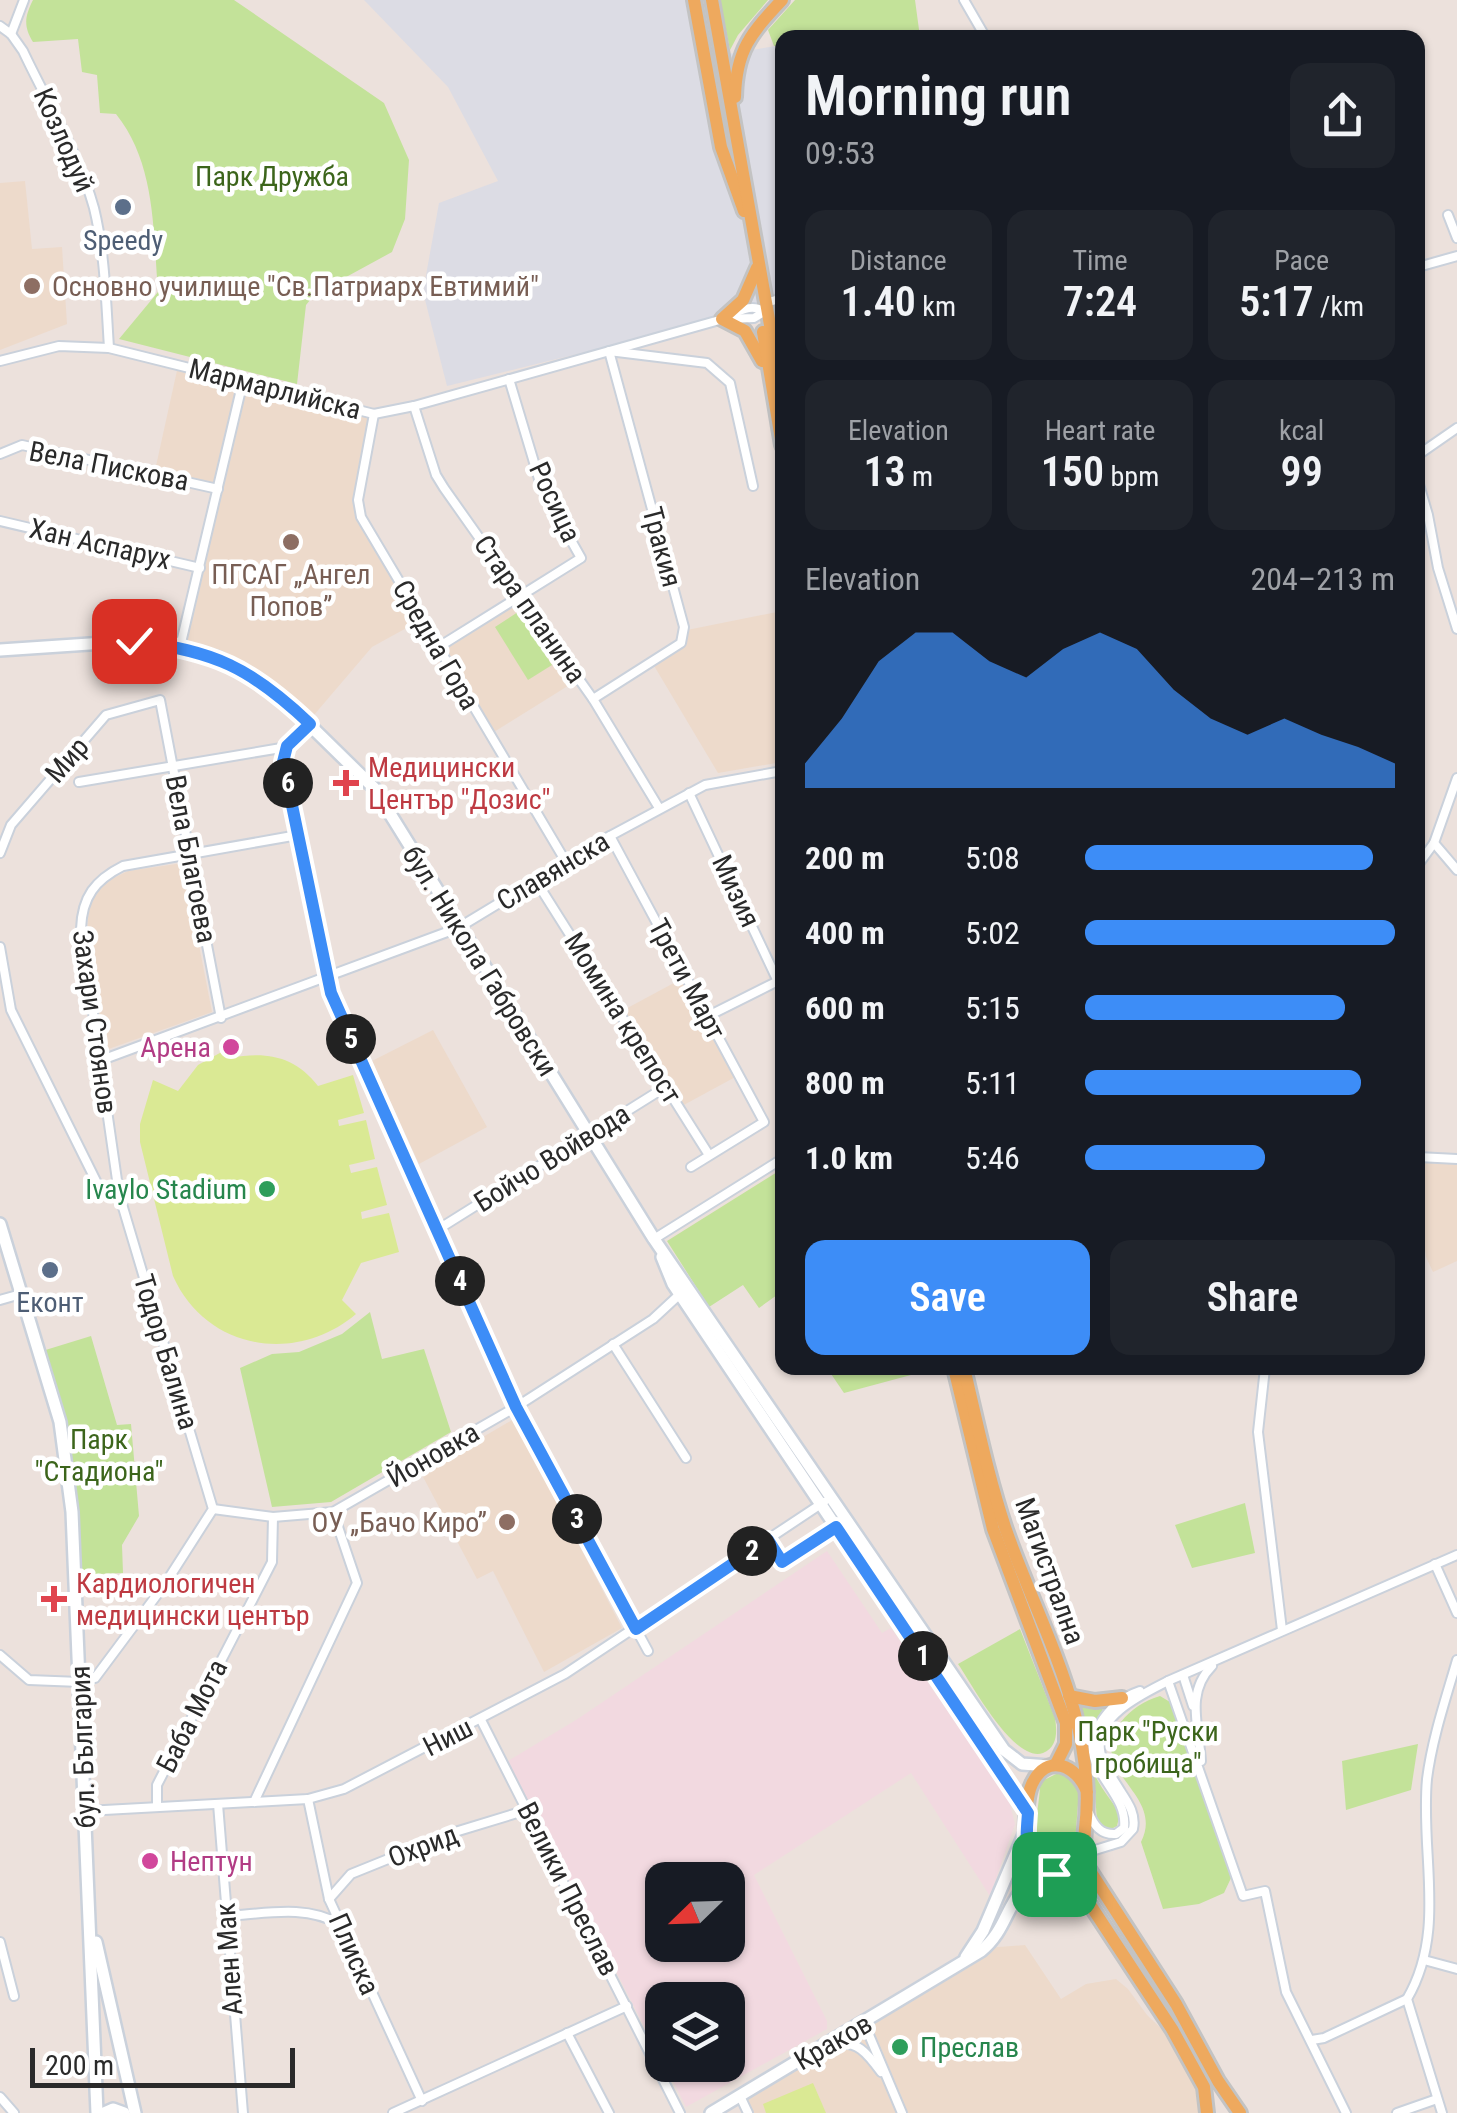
<!DOCTYPE html>
<meta charset="utf-8">
<style>
:root{--surface:#171b24;--page:#20242c;--text:#f1f3f6;--muted:#9ea1a6;--accent:#3d8df7}
body{margin:0;font-family:"Roboto Condensed",sans-serif;background:var(--page);color:var(--text);height:100vh;display:flex;flex-direction:column;font-size:38px;white-space:nowrap}
*{box-sizing:border-box;margin:0}
p{font-size:32px;color:var(--muted)}
.icon{flex:none;width:55px;height:55px;fill:none;stroke:currentColor;stroke-width:2;stroke-linecap:round;stroke-linejoin:round}
.map{position:relative;flex:1;overflow:hidden}
.drawer{position:absolute;left:775px;top:30px;width:650px;height:1345px;display:flex;flex-direction:column;background:var(--surface);border-radius:20px;box-shadow:0 2px 8px #0004}
.drawer>*{flex:none}
.needle{width:65px;rotate:247deg}
.fabs{position:absolute;left:645px;top:1862px;display:grid;gap:20px}
.fabs a{display:grid;place-items:center;width:100px;height:100px;border-radius:20px;background:var(--surface);box-shadow:0 2px 8px #0004;font-size:50px}
.scale{position:absolute;left:30px;bottom:25px;width:265px;box-sizing:border-box;padding-left:10px;border:5px solid #2a2a2a;border-top:0;font-size:28px;line-height:35px;white-space:nowrap;color:#2a2a2a;-webkit-text-stroke:8px #fff;paint-order:stroke}
.pin{position:absolute;display:grid;place-items:center;width:85px;height:85px;color:#fff;margin:-42px;border-radius:20px;box-shadow:0 5px 15px #0006}
.km{position:absolute;width:50px;height:50px;margin:-25px;border-radius:50%;background:#222;color:#fff;font-size:28px;line-height:50px;text-align:center}
.round{display:grid;place-items:center;flex:none;width:105px;height:105px;border-radius:20px;background:var(--page)}
.summary{display:flex;align-items:center;justify-content:space-between;height:170px;padding:0 30px}
h1{font-size:55px;font-weight:600;line-height:75px}
.metrics{display:grid;grid-template-columns:repeat(3,1fr);gap:15px;height:170px;padding:10px 30px}
.metrics div{display:grid;align-content:center;border-radius:20px;background:var(--page);text-align:center}
.metrics b{font-size:42px;font-weight:600}
.metrics small{font-size:28px;font-weight:400}
.metrics p{font-size:28px}
.chart{height:280px;padding:20px 30px}
.chart p{display:flex;justify-content:space-between}
.chart svg{width:100%;height:180px;margin-top:10px;fill:var(--accent);opacity:.7}
.primary-button{display:flex;gap:20px;margin-top:auto;padding:20px 30px}
.primary-button a{flex:1;height:115px;border-radius:20px;background:var(--accent);color:#fff;font-size:40px;font-weight:600;line-height:115px;text-align:center}
.primary-button a+a{background:var(--page);color:var(--text)}
ul{padding:0 30px;list-style:none;font-size:32px}
li{display:grid;grid-template-columns:160px 120px 1fr;align-items:center;height:75px}
li i{height:25px;border-radius:12px;background:var(--accent)}
.map>svg:first-child{display:block}
.industrial{fill:#dcdce4}
.education{fill:#eddacb}
.medical{fill:#f2d9e0;fill-rule:evenodd}
.green{fill:#c3e299}
.pitch{fill:#dae994}
.lines{fill:none;stroke-linecap:round;stroke-linejoin:round}
.street-casing{stroke:#cad1db;stroke-width:12}
.secondary-casing{stroke:#cad1db;stroke-width:16}
.primary-casing{stroke:#c3c3c3;stroke-width:18}
.street{stroke:#fff;stroke-width:8}
.secondary{stroke:#fff;stroke-width:11}
.primary{stroke:#eea95e;stroke-width:12}
.route-casing{stroke:#fff;stroke-width:20}
.route{stroke:#3d8df7;stroke-width:12}
.service-dot{fill:#5c6f8a;stroke:#fff;stroke-width:4}
.education-dot{fill:#8d6e63;stroke:#fff;stroke-width:4}
.health-dot{fill:#e0444e;stroke:#fff;stroke-width:4}
.hotel-dot{fill:#d1479c;stroke:#fff;stroke-width:4}
.leisure-dot{fill:#2e9e5b;stroke:#fff;stroke-width:4}
.labels{text-anchor:middle;dominant-baseline:central;stroke-width:9;stroke-linejoin:round;paint-order:stroke}
.street-label{font-size:28px;fill:#2a2a2a;stroke:#fff}
.park-label{font-size:28px;fill:#3c651b;stroke:#fff}
.service-label{font-size:28px;fill:#4e5e75;stroke:#fff}
.education-label{font-size:28px;fill:#785e54;stroke:#fff;text-anchor:start}
.health-label{font-size:28px;fill:#be3a42;stroke:#fff;text-anchor:start}
.hotel-label{font-size:28px;fill:#b23c85;stroke:#fff;text-anchor:end}
.leisure-label{font-size:28px;fill:#27864d;stroke:#fff;text-anchor:end}
</style>
<div class="map">
<svg width="1457" height="2113" viewBox="0 0 1457 2113">
<rect width="100%" height="100%" fill="#ece1dc"/>
<!-- industrial -->
<path class="industrial" d="M 364,0 L 712,0 L 722,55 L 782,45 L 782,365 L 771,306 L 447,386 L 423,292 L 439,203 L 498,181 L 448,87 Z"/>
<!-- education -->
<g class="education">
<path d="M 25,181 L 32,249 L 62,247 L 67,324 L 0,350 L 0,183 Z"/>
<path d="M 178,366 L 374,414 L 358,499 L 361,517 L 421,620 L 372,647 L 308,722 L 248,673 L 180,647 L 218,489 L 154,475 Z"/>
<path d="M 522,595 L 579,679 L 489,735 L 439,649 Z"/>
<path d="M 782,611 L 782,762 L 718,773 L 653,664 L 684,645 L 687,630 Z"/>
<path d="M 183,863 L 212,1012 L 103,1051 L 87,933 L 89,905 L 103,883 L 128,871 Z"/>
<path d="M 685,977 L 739,1075 L 680,1107 L 620,1012 Z"/>
<path d="M 433,1030 L 487,1127 L 419,1164 L 372,1061 Z"/>
<path d="M 1418,1162 L 1457,1163 L 1457,1261 L 1433,1272 L 1426,1257 L 1420,1215 Z"/>
<path d="M 514,1419 L 622,1628 L 544,1672 L 493,1571 L 477,1579 L 421,1473 Z"/>
<path d="M 1025,1945 L 1061,1999 L 1086,1984 L 1116,1979 L 1128,1989 L 1147,2015 L 1170,2037 L 1199,2089 L 1198,2113 L 748,2113 L 740,2097 L 986,1948 Z"/>
</g>
<!-- medical -->
<path class="medical" d="M 827,1551 L 882,1633 L 891,1628 L 1009,1801 L 1015,1824 L 990,1896 L 911,1773 L 754,1875 L 827,2021 L 827,2029 L 686,2107 L 665,2065 L 728,2065 L 728,2000 L 662,2000 L 662,2061 L 508,1761 L 576,1720 ZM 662,1880 L 728,1880 L 728,1945 L 662,1945 Z"/>
<!-- green -->
<g class="green">
<path d="M 33,0 L 234,0 L 384,103 L 409,160 L 405,219 L 392,252 L 315,294 L 306,305 L 297,384 L 119,339 L 158,292 C 153,231 156,164 116,114 L 100,113 L 97,75 L 82,72 L 78,39 L 33,42 C 23,26 25,16 33,0 Z"/>
<path d="M 720,0 L 768,0 L 738,35 L 730,50 Z"/>
<path d="M 795,0 L 915,0 L 920,37 L 782,38 L 782,45 L 774,46 L 768,30 Z"/>
<path d="M 518,612 L 552,665 L 528,680 L 495,627 Z"/>
<path d="M 782,1169 L 782,1302 L 777,1295 L 759,1308 L 743,1285 L 709,1307 L 667,1241 Z"/>
<path d="M 370,1312 L 382,1359 L 424,1349 L 451,1432 L 331,1502 L 272,1507 L 240,1368 L 272,1354 L 299,1352 L 342,1334 Z"/>
<path d="M 91,1336 L 117,1425 L 131,1424 L 139,1516 L 122,1545 L 123,1573 L 76,1575 L 60,1422 L 39,1352 Z"/>
<path d="M 827,1368 L 937,1368 L 844,1393 Z"/>
<path d="M 1245,1503 L 1255,1553 L 1192,1568 L 1175,1525 Z"/>
<path d="M 1020,1629 L 1055,1718 C 1057,1731 1058,1747 1043,1753 C 1014,1763 973,1686 958,1664 Z"/>
<path d="M 1160,1696 L 1170,1702 L 1179,1723 L 1231,1878 L 1224,1893 L 1199,1904 L 1163,1909 L 1141,1842 C 1166,1793 1084,1772 1121,1722 C 1131,1709 1144,1701 1160,1696 Z"/>
<path d="M 1080,1703 L 1100,1706 L 1103,1710 C 1099,1717 1094,1724 1091,1731 C 1078,1760 1104,1791 1120,1813 L 1117,1826 L 1109,1830 L 1097,1824 L 1095,1790 L 1077,1706 Z"/>
<path d="M 1418,1744 L 1411,1790 L 1346,1810 L 1342,1761 Z"/>
<path d="M 1058,1773 C 1069,1773 1076,1780 1079,1791 L 1074,1856 L 1056,1867 C 1025,1859 1039,1811 1040,1787 L 1044,1780 Z"/>
</g>
<!-- pitch -->
<g class="pitch">
<path d="M 227,1049 L 230,1058 C 266,1051 295,1056 318,1086 L 353,1075 L 364,1113 L 338,1120 L 339,1126 L 366,1120 L 375,1159 L 349,1165 L 351,1173 L 377,1167 L 387,1205 L 361,1212 L 362,1219 L 389,1213 L 399,1252 L 361,1263 L 342,1300 L 356,1314 C 296,1365 206,1350 173,1276 L 140,1142 L 140,1124 L 153,1080 L 178,1091 L 198,1065 Z"/>
<path d="M 813,2083 L 826,2113 L 766,2113 L 763,2104 Z"/>
</g>
<g class="lines">
<defs>
<g id="street">
<path d="M 964,0 L 986,38"/>
<path d="M 0,26 L 11,34 L 23,51 C 47,102 79,154 94,208 C 105,253 106,302 109,348"/>
<path d="M 11,34 L 24,0"/>
<path d="M 1448,215 L 1457,238"/>
<path d="M 1418,267 L 1457,256"/>
<path d="M 766,303 L 782,298"/>
<path d="M 735,313 C 747,307 759,304 767,316"/>
<path d="M 726,319 L 754,318 L 765,311"/>
<path d="M 0,361 L 59,346 L 109,348 L 374,414 L 414,406 L 723,319"/>
<path d="M 414,406 L 436,475 L 444,488 L 593,699 L 659,808"/>
<path d="M 374,414 L 358,500 L 361,517 L 566,862"/>
<path d="M 0,454 L 22,445 L 218,489"/>
<path d="M 1418,455 L 1457,428"/>
<path d="M 1418,481 L 1428,515 L 1438,568 L 1457,629"/>
<path d="M 0,521 L 200,568"/>
<path d="M 180,647 L 243,381"/>
<path d="M 437,648 L 581,558 L 542,489 L 509,379"/>
<path d="M 593,699 L 681,643 L 684,627 L 609,351 L 707,363 L 730,383 L 753,486"/>
<path d="M 309,724 L 287,747 L 283,762 L 331,993 L 516,1407 L 648,1651"/>
<path d="M 79,782 L 287,747"/>
<path d="M 689,793 L 782,990"/>
<path d="M 610,836 L 764,1122 L 691,1167"/>
<path d="M 1434,843 L 1457,870"/>
<path d="M 0,853 L 11,825 L 106,715 L 160,700 L 221,1018"/>
<path d="M 1418,865 L 1434,843 L 1457,778"/>
<path d="M 536,881 L 709,1155"/>
<path d="M 0,947 L 11,1010 L 97,1183 L 104,1192 L 119,1194 L 213,1509 L 165,1584 L 95,1678 L 80,1682 L 29,1680 L 0,1655"/>
<path d="M 706,1017 L 778,981"/>
<path d="M 99,1061 L 458,928 L 610,836 L 705,785 L 782,771"/>
<path d="M 1418,1157 L 1457,1159"/>
<path d="M 119,1194 L 81,929 C 82,897 95,880 123,866 L 298,835"/>
<path d="M 437,1230 L 667,1086"/>
<path d="M 654,1239 L 782,1159"/>
<path d="M 0,1300 L 21,1294"/>
<path d="M 613,1344 L 686,1458"/>
<path d="M 1265,1368 L 1258,1432 L 1282,1630"/>
<path d="M 213,1509 L 273,1517 L 333,1512 L 516,1407 L 653,1319 L 680,1294"/>
<path d="M 768,1540 L 782,1562 L 839,1525"/>
<path d="M 1435,1564 L 1457,1613"/>
<path d="M 1183,1675 L 1193,1706"/>
<path d="M 1168,1681 L 1243,1896 L 1265,1891 L 1286,1992 L 1346,2113"/>
<path d="M 481,1720 L 680,2113"/>
<path d="M 1201,1761 C 1199,1727 1185,1693 1212,1666"/>
<path d="M 308,1799 L 329,1899 L 422,2101"/>
<path d="M 254,1802 L 357,1583 L 333,1512"/>
<path d="M 218,1804 L 243,2113"/>
<path d="M 157,1807 L 157,1785 L 272,1562 L 273,1517"/>
<path d="M 86,1811 L 308,1799 L 344,1789 L 565,1674 L 824,1502"/>
<path d="M 1089,1813 C 1094,1826 1101,1835 1116,1834 L 1124,1828 C 1129,1787 1069,1766 1103,1719 C 1114,1704 1123,1697 1140,1691"/>
<path d="M 1082,1854 L 1121,1842 L 1133,1829 C 1136,1815 1129,1804 1121,1792 C 1114,1780 1102,1765 1100,1750 C 1096,1715 1143,1694 1168,1681 L 1457,1555"/>
<path d="M 329,1899 L 351,1874 L 455,1832 L 527,1810"/>
<path d="M 226,1916 C 264,1914 305,1904 339,1924"/>
<path d="M 0,1942 L 14,1996"/>
<path d="M 1424,1960 L 1457,1969"/>
<path d="M 864,2023 L 902,2113"/>
<path d="M 567,2033 L 609,2113"/>
<path d="M 1312,2040 L 1324,2038 L 1407,1999"/>
<path d="M 833,2045 C 856,2038 868,2054 881,2072"/>
<path d="M 740,2096 L 748,2113"/>
<path d="M 0,2097 L 14,2113"/>
<path d="M 393,2113 L 627,2006"/>
<path d="M 1397,2113 L 1437,2099"/>
<path d="M 1442,2113 L 1407,1999 C 1447,1931 1420,1854 1427,1779 C 1432,1739 1446,1698 1457,1660"/>
</g>
<g id="secondary">
<path d="M 0,650 L 134,641 L 180,647 L 219,658 L 248,673 L 278,694 L 374,788 L 654,1239 L 1004,1750 L 1022,1764 L 1049,1766"/>
<path d="M 0,1224 L 60,1422 L 72,1512 L 97,2113"/>
<path d="M 662,1257 L 673,1284 L 1028,1813"/>
<path d="M 96,1942 L 135,2113"/>
<path d="M 966,1957 L 983,1931 L 1026,1830"/>
<path d="M 104,2113 L 113,2109 L 124,2113"/>
<path d="M 711,2113 L 981,1951 C 1012,1926 1005,1891 1046,1872"/>
</g>
<g id="primary">
<path d="M 694,0 L 721,147 L 744,211"/>
<path d="M 712,0 L 782,392"/>
<path d="M 735,97 C 736,50 751,33 782,0"/>
<path d="M 757,268 L 743,300 L 722,319 L 745,331 L 762,361"/>
<path d="M 763,332 L 782,445"/>
<path d="M 954,1368 L 993,1529 L 1066,1723 L 1066,1744 L 1056,1764"/>
<path d="M 964,1368 C 977,1422 988,1477 1006,1530 C 1040,1627 1098,1723 1085,1829 C 1084,1841 1085,1856 1075,1865 C 1065,1874 1052,1877 1040,1870 C 1021,1860 1024,1801 1032,1784 C 1047,1752 1077,1765 1087,1792"/>
<path d="M 1069,1696 L 1095,1701 L 1122,1698"/>
<path d="M 1081,1857 L 1176,2004 L 1218,2081 L 1240,2113"/>
<path d="M 1054,1874 L 1091,1906 L 1172,2029 L 1204,2087 L 1207,2113"/>
</g>
</defs>
<!-- street casing -->
<use href="#street" class="street-casing"/>
<!-- secondary casing -->
<use href="#secondary" class="secondary-casing"/>
<!-- primary casing -->
<use href="#primary" class="primary-casing"/>
<!-- street -->
<use href="#street" class="street"/>
<!-- secondary -->
<use href="#secondary" class="secondary"/>
<!-- primary -->
<use href="#primary" class="primary"/>
</g>
<g class="lines">
<defs>
<path id="route" d="M 134,641 C 214,651 250,667 310,724 L 287,746 L 283,762 L 331,993 L 516,1407 L 636,1629 L 768,1540 L 782,1562 L 836,1527 L 1028,1813 C 1026,1839 1022,1868 1054,1874"/>
</defs>
<!-- route casing -->
<use href="#route" class="route-casing"/>
<!-- route -->
<use href="#route" class="route"/>
</g>
<!-- markers -->
<g class="service-dot">
<circle cx="123" cy="207" r="10"/>
<circle cx="50" cy="1270" r="10"/>
</g>
<g class="education-dot">
<circle cx="32" cy="286" r="10"/>
<circle cx="291" cy="542" r="10"/>
<circle cx="507" cy="1522" r="10"/>
</g>
<g class="health-dot">
<path d="M341 768h10v10h10v10h-10v10h-10v-10h-10v-10h10z"/>
<path d="M49 1584h10v10h10v10h-10v10h-10v-10h-10v-10h10z"/>
</g>
<g class="hotel-dot">
<circle cx="231" cy="1047" r="10"/>
<circle cx="150" cy="1861" r="10"/>
</g>
<g class="leisure-dot">
<circle cx="267" cy="1189" r="10"/>
<circle cx="900" cy="2047" r="10"/>
</g>
<g class="labels">
<!-- street labels -->
<g class="street-label">
<text transform="translate(64 140) rotate(66)">Козлодуй</text>
<text transform="translate(275 389) rotate(14)">Мармарлийска</text>
<text transform="translate(109 466) rotate(11)">Вела Пискова</text>
<text transform="translate(555 502) rotate(65)">Росица</text>
<text transform="translate(100 544) rotate(13)">Хан Аспарух</text>
<text transform="translate(662 547) rotate(75)">Тракия</text>
<text transform="translate(530 609) rotate(55)">Стара планина</text>
<text transform="translate(436 645) rotate(60)">Средна Гора</text>
<text transform="translate(67 760) rotate(-49)">Мир</text>
<text transform="translate(191 859) rotate(79)">Вела Благоева</text>
<text transform="translate(553 871) rotate(-31)">Славянска</text>
<text transform="translate(736 891) rotate(65)">Мизия</text>
<text transform="translate(480 961) rotate(58)">бул. Никола Габровски</text>
<text transform="translate(687 979) rotate(62)">Трети Март</text>
<text transform="translate(623 1018) rotate(58)">Момина крепост</text>
<text transform="translate(95 1022) rotate(82)">Захари Стоянов</text>
<text transform="translate(552 1158) rotate(-32)">Бойчо Войвода</text>
<text transform="translate(166 1352) rotate(73)">Тодор Балина</text>
<text transform="translate(433 1455) rotate(-30)">Йоновка</text>
<text transform="translate(1050 1571) rotate(70)">Магистрална</text>
<text transform="translate(192 1716) rotate(-63)">Баба Мота</text>
<text transform="translate(448 1737) rotate(-27)">Ниш</text>
<text transform="translate(83 1747) rotate(-92)">бул. България</text>
<text transform="translate(423 1846) rotate(-21)">Охрид</text>
<text transform="translate(568 1889) rotate(63)">Велики Преслав</text>
<text transform="translate(354 1954) rotate(66)">Плиска</text>
<text transform="translate(229 1959) rotate(-94)">Ален Мак</text>
<text transform="translate(833 2042) rotate(-30)">Краков</text>
</g>
<!-- park labels -->
<g class="park-label">
<text x="272" y="176">Парк Дружба</text>
<text x="99" y="1439">Парк<tspan x="99" dy="32">"Стадиона"</tspan></text>
<text x="1148" y="1731">Парк "Руски<tspan x="1148" dy="32">гробища"</tspan></text>
</g>
<!-- service labels -->
<g class="service-label">
<text x="123" y="240">Speedy</text>
<text x="50" y="1302">Еконт</text>
</g>
<!-- education labels -->
<g class="education-label">
<text x="52" y="286">Основно училище "Св.Патриарх Евтимий"</text>
<text x="291" y="574" text-anchor="middle">ПГСАГ „Ангел<tspan x="291" dy="32">Попов”</tspan></text>
<text x="487" y="1522" text-anchor="end">ОУ „Бачо Киро”</text>
</g>
<!-- health labels -->
<g class="health-label">
<text x="368" y="767">Медицински<tspan x="368" dy="32">Център "Дозис"</tspan></text>
<text x="76" y="1583">Кардиологичен<tspan x="76" dy="32">медицински център</tspan></text>
</g>
<!-- hotel labels -->
<g class="hotel-label">
<text x="211" y="1047">Арена</text>
<text x="170" y="1861" text-anchor="start">Нептун</text>
</g>
<!-- leisure labels -->
<g class="leisure-label">
<text x="247" y="1189">Ivaylo Stadium</text>
<text x="920" y="2047" text-anchor="start">Преслав</text>
</g>
</g>
</svg>
<div class="fabs">
<a><svg class="needle" viewBox="-14 -14 28 28"><path d="M0-13l5 13h-10z" fill="#e53935"/><path d="M0 13l5-13h-10z" fill="#9ea1a6"/></svg></a>
<a><svg class="icon" aria-label="layers" viewBox="0 0 24 24"><path d="M12 4l9 5-9 5-9-5zM3 14l9 5 9-5"/></svg></a>
</div>
<div class="scale">200 m</div>
<div class="pin" style="left:1054px;top:1874px;background:#1e9e55"><svg class="icon" aria-label="arrive" viewBox="0 0 24 24"><path d="M6 21V4h12l-3 4 3 4H6"/></svg></div>
<div class="pin" style="left:134px;top:641px;background:#d93025"><svg class="icon" aria-label="check" viewBox="0 0 24 24"><path d="M5 12l5 5 9-10"/></svg></div>
<b class="km" style="left:923px;top:1656px">1</b>
<b class="km" style="left:752px;top:1551px">2</b>
<b class="km" style="left:577px;top:1519px">3</b>
<b class="km" style="left:460px;top:1281px">4</b>
<b class="km" style="left:351px;top:1039px">5</b>
<b class="km" style="left:288px;top:783px">6</b>
<section class="drawer">
<div class="summary"><div><h1>Morning run</h1><p>09:53</p></div><a class="round"><svg class="icon" aria-label="share" viewBox="0 0 24 24"><path d="M12 15V3M7 8l5-5 5 5M5 13v7h14v-7"/></svg></a></div>
<div class="metrics">
<div><p>Distance</p><b>1.40<small> km</small></b></div>
<div><p>Time</p><b>7:24</b></div>
<div><p>Pace</p><b>5:17<small> /km</small></b></div>
</div>
<div class="metrics">
<div><p>Elevation</p><b>13<small> m</small></b></div>
<div><p>Heart rate</p><b>150<small> bpm</small></b></div>
<div><p>kcal</p><b>99</b></div>
</div>
<div class="chart"><p><span>Elevation</span>204–213 m</p>
<svg viewBox="0 0 160 44" preserveAspectRatio="none"><path d="M0 44V38L10 27L20 13L30 6L40 6L50 13L60 17L70 10L80 6L90 10L100 20L110 27L120 31L130 27L140 31L150 34L160 38V44z"/></svg>
</div>
<ul>
<li><b>200 m</b>5:08<i style="width:93%"></i></li>
<li><b>400 m</b>5:02<i style="width:100%"></i></li>
<li><b>600 m</b>5:15<i style="width:84%"></i></li>
<li><b>800 m</b>5:11<i style="width:89%"></i></li>
<li><b>1.0 km</b>5:46<i style="width:58%"></i></li>
</ul>
<div class="primary-button"><a>Save</a><a>Share</a></div>
</section>
</div>
